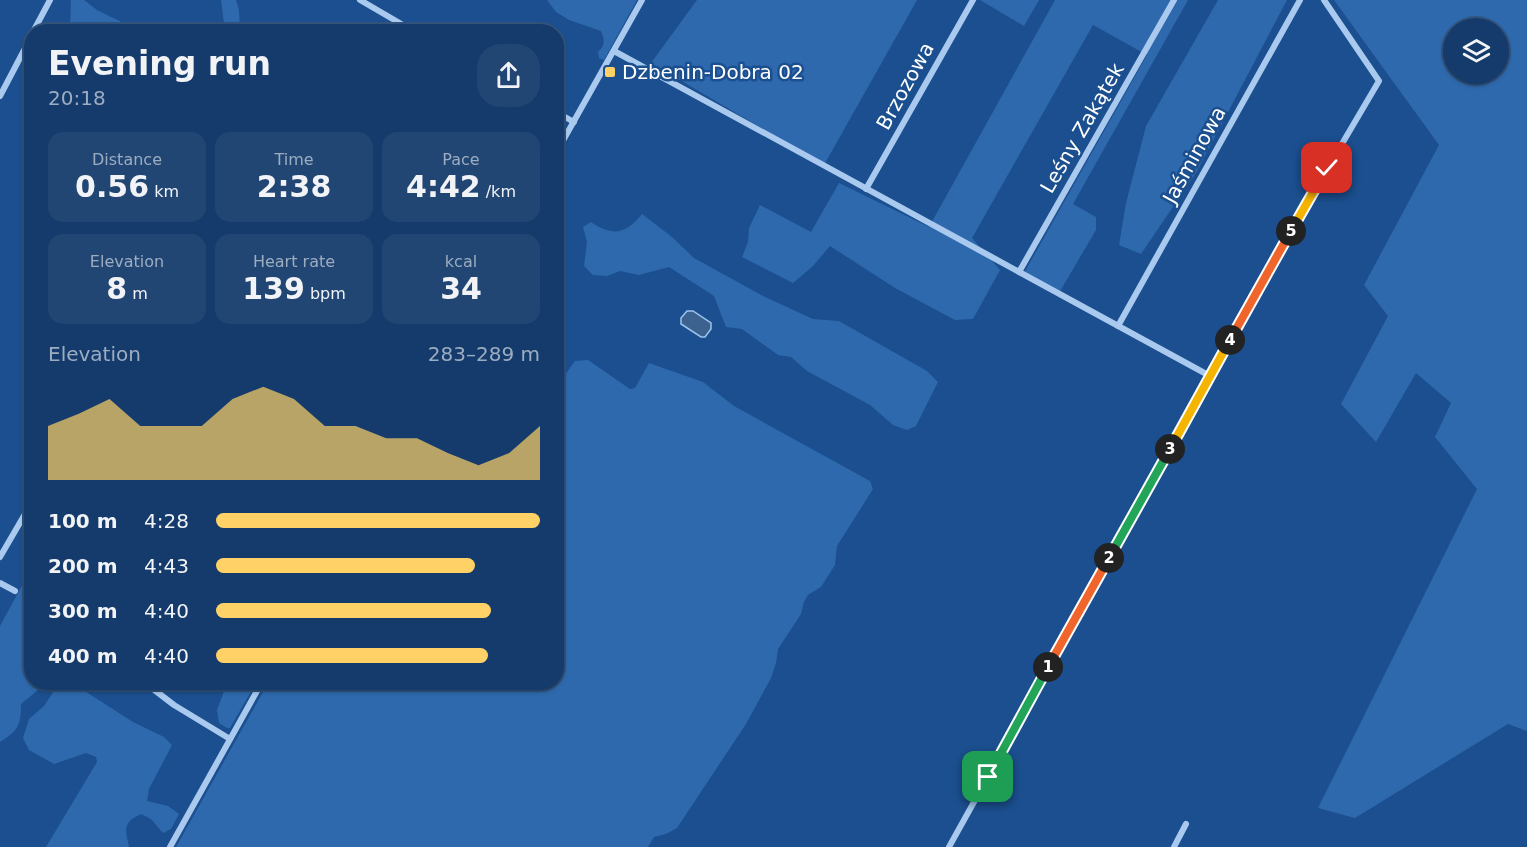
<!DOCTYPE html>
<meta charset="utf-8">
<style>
:root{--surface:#143b6b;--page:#214673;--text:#f1f3f6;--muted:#9dadc1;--line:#33557e;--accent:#ffd166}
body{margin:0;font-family:"DejaVu Sans",sans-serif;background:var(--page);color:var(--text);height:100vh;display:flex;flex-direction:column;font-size:22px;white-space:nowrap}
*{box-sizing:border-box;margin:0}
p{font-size:20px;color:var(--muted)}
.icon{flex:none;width:33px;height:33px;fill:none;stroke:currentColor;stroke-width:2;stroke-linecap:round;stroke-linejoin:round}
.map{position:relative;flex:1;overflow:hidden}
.drawer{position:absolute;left:24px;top:24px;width:540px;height:666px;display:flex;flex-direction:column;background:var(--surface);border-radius:24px;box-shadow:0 2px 4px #0004,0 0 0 2px var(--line)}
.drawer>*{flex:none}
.fabs{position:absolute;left:1443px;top:18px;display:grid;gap:12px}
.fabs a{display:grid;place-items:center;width:66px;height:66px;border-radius:50%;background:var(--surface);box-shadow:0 2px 4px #0004,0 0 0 2px var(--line);font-size:30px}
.pin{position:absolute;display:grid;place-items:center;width:51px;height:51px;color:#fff;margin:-26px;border-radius:12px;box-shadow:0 3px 9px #0006}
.km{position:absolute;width:30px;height:30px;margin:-15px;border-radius:50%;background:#222;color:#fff;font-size:16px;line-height:30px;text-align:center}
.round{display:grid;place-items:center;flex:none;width:63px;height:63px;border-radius:24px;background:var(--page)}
.headline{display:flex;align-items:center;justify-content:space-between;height:102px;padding:0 24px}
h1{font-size:33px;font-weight:600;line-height:45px}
.figures{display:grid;grid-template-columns:repeat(3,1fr);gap:9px;height:102px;padding:6px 24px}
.figures div{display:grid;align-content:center;border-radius:15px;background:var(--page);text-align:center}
.figures b{font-size:30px;font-weight:600}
.figures small{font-size:16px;font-weight:400}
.figures p{font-size:16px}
.chart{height:168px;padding:12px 24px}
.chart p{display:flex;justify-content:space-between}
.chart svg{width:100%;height:108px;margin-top:6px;fill:var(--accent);opacity:.7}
ul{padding:0 24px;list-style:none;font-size:20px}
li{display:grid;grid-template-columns:96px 72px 1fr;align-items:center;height:45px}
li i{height:15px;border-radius:8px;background:var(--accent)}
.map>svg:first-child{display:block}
.green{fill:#2e69ad;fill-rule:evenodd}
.water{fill:#3c6290;stroke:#9cc4f0;stroke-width:1.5}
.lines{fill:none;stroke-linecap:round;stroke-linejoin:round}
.minor{stroke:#a9c9ee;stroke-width:6}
.split-1-casing{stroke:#fff;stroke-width:12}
.split-2-casing{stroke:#fff;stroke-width:12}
.split-3-casing{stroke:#fff;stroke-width:12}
.split-4-casing{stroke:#fff;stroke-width:12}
.split-5-casing{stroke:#fff;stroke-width:12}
.split-6-casing{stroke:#fff;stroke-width:12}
.split-1{stroke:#22a559;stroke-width:8}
.split-2{stroke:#f0652b;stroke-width:8}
.split-3{stroke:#22a559;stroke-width:8}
.split-4{stroke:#f5b400;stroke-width:8}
.split-5{stroke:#f0652b;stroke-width:8}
.split-6{stroke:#f5b400;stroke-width:8}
.poi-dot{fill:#ffd166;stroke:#1b4f8f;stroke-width:2}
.labels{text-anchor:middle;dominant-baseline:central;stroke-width:5;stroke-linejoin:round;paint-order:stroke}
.poi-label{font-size:20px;fill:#fff;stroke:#1b4f8f;text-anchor:start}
.street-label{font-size:20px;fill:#fff;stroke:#1b4f8f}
</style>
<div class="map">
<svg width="1527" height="847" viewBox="0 0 1527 847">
<rect width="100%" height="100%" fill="#1b4f8f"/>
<!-- green -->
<g class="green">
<path d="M 71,0 L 84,0 L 97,10 L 140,31 L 68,31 C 72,19 70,12 71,0 Z"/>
<path d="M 221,0 L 236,0 L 239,10 L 240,31 L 225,31 Z"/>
<path d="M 547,0 L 637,0 L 604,60 L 599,58 L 598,52 C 605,46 605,40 601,31 L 569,20 L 556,12 Z"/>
<path d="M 697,0 L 917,0 L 824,165 L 651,63 Z"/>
<path d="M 980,0 L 1039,0 L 1024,26 Z"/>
<path d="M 1055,0 L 1188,0 L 1073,204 L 1096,217 L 1096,230 L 1059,293 L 1024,273 L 1147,55 L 1093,25 L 972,238 L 1000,270 L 973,319 L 955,320 L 895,288 L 830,246 L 813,266 L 793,283 L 742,257 L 748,242 L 749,228 L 760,205 L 811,232 L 839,183 L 929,227 Z"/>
<path d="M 1218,0 L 1287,0 L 1196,173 L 1141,254 L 1119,245 L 1126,203 L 1146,126 Z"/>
<path d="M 1334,0 L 1527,0 L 1527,731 L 1508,724 L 1355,818 L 1318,808 L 1477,489 L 1435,437 L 1451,403 L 1416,373 L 1376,442 L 1341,404 L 1388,316 L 1364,285 L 1439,145 ZM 1454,28 L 1498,28 L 1498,74 L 1454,74 Z"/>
<path d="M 642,214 L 672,237 L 694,258 L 763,296 L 813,319 L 839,321 L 927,371 L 938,382 L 916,426 L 907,430 L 893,425 L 870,405 L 807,371 L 791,357 L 778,355 L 742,329 L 726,327 L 714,296 L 669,267 L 639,275 L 620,271 L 607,276 L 593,275 L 584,266 L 587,242 L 583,227 L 591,222 C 613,237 626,234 642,214 Z"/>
<path d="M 588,360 L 630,389 L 635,388 L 649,363 L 703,382 L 734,406 L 870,481 L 873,489 L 837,546 L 835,565 L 821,587 L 808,595 L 804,602 L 801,614 L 778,649 L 776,663 L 771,678 L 746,724 L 677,828 L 666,834 L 654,837 L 648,847 L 176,847 L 268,683 L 556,682 L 557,386 L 575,361 Z"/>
<path d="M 31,569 L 32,682 L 41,683 L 38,690 L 21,704 C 21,725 18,731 0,742 L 0,626 Z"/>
<path d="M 227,683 L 256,683 L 230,728 L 227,728 L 219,723 L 217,710 Z"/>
<path d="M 57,686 L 77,686 L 133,722 L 164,737 L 172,745 L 149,789 L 147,801 L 168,806 L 179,814 L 171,829 L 163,833 L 151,819 L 141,814 C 121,823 126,831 129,847 L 46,847 L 97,762 L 96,757 L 86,753 L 54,764 L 29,750 L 23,738 L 29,719 L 44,706 Z"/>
</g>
<!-- water -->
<path class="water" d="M 687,311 L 693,311 L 711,323 L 711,329 L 705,337 L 701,337 L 681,324 L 681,318 Z"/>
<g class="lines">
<!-- minor -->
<g class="minor">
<path d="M 360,0 L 415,32"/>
<path d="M 33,32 L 50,0"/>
<path d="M 614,51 L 1210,376"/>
<path d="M 0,96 L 32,35"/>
<path d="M 556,112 L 574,122"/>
<path d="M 556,153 L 642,0"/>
<path d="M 866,189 L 973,0"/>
<path d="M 1019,272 L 1174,0"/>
<path d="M 1118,326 L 1300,0"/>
<path d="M 0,557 L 32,502"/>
<path d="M 0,583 L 15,591"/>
<path d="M 144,682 L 174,705 L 230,739"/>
<path d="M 170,847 L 262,682"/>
<path d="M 949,847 L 1303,210 L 1379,81 L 1324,0"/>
<path d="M 1174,847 L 1186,824"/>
</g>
</g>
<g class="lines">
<defs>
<path id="split-1" d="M 988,777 L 1048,667"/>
<path id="split-2" d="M 1048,667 L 1109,558"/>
<path id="split-3" d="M 1109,558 L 1170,449"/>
<path id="split-4" d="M 1170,449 L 1230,340"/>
<path id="split-5" d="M 1230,340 L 1291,231"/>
<path id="split-6" d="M 1291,231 L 1327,168"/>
</defs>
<!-- split-1 casing -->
<use href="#split-1" class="split-1-casing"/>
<!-- split-2 casing -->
<use href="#split-2" class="split-2-casing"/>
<!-- split-3 casing -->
<use href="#split-3" class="split-3-casing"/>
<!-- split-4 casing -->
<use href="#split-4" class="split-4-casing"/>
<!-- split-5 casing -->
<use href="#split-5" class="split-5-casing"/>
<!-- split-6 casing -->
<use href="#split-6" class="split-6-casing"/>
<!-- split-1 -->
<use href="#split-1" class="split-1"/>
<!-- split-2 -->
<use href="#split-2" class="split-2"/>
<!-- split-3 -->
<use href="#split-3" class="split-3"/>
<!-- split-4 -->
<use href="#split-4" class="split-4"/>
<!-- split-5 -->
<use href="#split-5" class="split-5"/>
<!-- split-6 -->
<use href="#split-6" class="split-6"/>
</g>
<!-- markers -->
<rect class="poi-dot" x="604" y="66" width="12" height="12" rx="3"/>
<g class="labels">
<!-- poi labels -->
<g class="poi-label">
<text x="622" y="72">Dzbenin-Dobra 02</text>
</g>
<!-- street labels -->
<g class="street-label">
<text transform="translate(905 86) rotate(-61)">Brzozowa</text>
<text transform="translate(1082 128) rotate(-60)">Leśny Zakątek</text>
<text transform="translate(1194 155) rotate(-61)">Jaśminowa</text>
</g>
</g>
</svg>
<div class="fabs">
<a><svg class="icon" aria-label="layers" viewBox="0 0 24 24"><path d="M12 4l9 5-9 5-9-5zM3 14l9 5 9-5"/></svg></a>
</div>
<div class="pin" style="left:988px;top:777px;background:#1e9e55"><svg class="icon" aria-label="arrive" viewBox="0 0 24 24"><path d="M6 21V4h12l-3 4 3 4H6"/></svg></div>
<div class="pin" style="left:1327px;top:168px;background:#d93025"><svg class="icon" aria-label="check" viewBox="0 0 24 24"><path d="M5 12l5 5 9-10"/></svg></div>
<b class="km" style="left:1048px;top:667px">1</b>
<b class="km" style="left:1109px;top:558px">2</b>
<b class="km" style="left:1170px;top:449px">3</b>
<b class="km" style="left:1230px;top:340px">4</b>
<b class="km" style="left:1291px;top:231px">5</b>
<section class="drawer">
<div class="headline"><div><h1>Evening run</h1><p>20:18</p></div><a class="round"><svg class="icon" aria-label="share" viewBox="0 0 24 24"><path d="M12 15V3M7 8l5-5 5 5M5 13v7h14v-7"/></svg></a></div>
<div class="figures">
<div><p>Distance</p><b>0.56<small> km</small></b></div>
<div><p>Time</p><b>2:38</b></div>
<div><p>Pace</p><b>4:42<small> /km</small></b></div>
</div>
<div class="figures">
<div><p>Elevation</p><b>8<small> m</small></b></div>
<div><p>Heart rate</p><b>139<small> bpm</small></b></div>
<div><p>kcal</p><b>34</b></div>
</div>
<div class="chart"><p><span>Elevation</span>283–289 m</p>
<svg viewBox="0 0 160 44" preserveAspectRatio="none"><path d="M0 44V22L10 17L20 11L30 22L40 22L50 22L60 11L70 6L80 11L90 22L100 22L110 27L120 27L130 33L140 38L150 33L160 22V44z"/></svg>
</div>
<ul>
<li><b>100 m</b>4:28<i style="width:100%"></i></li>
<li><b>200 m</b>4:43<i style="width:80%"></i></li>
<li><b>300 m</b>4:40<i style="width:85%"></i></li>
<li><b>400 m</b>4:40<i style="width:84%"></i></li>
</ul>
</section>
</div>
